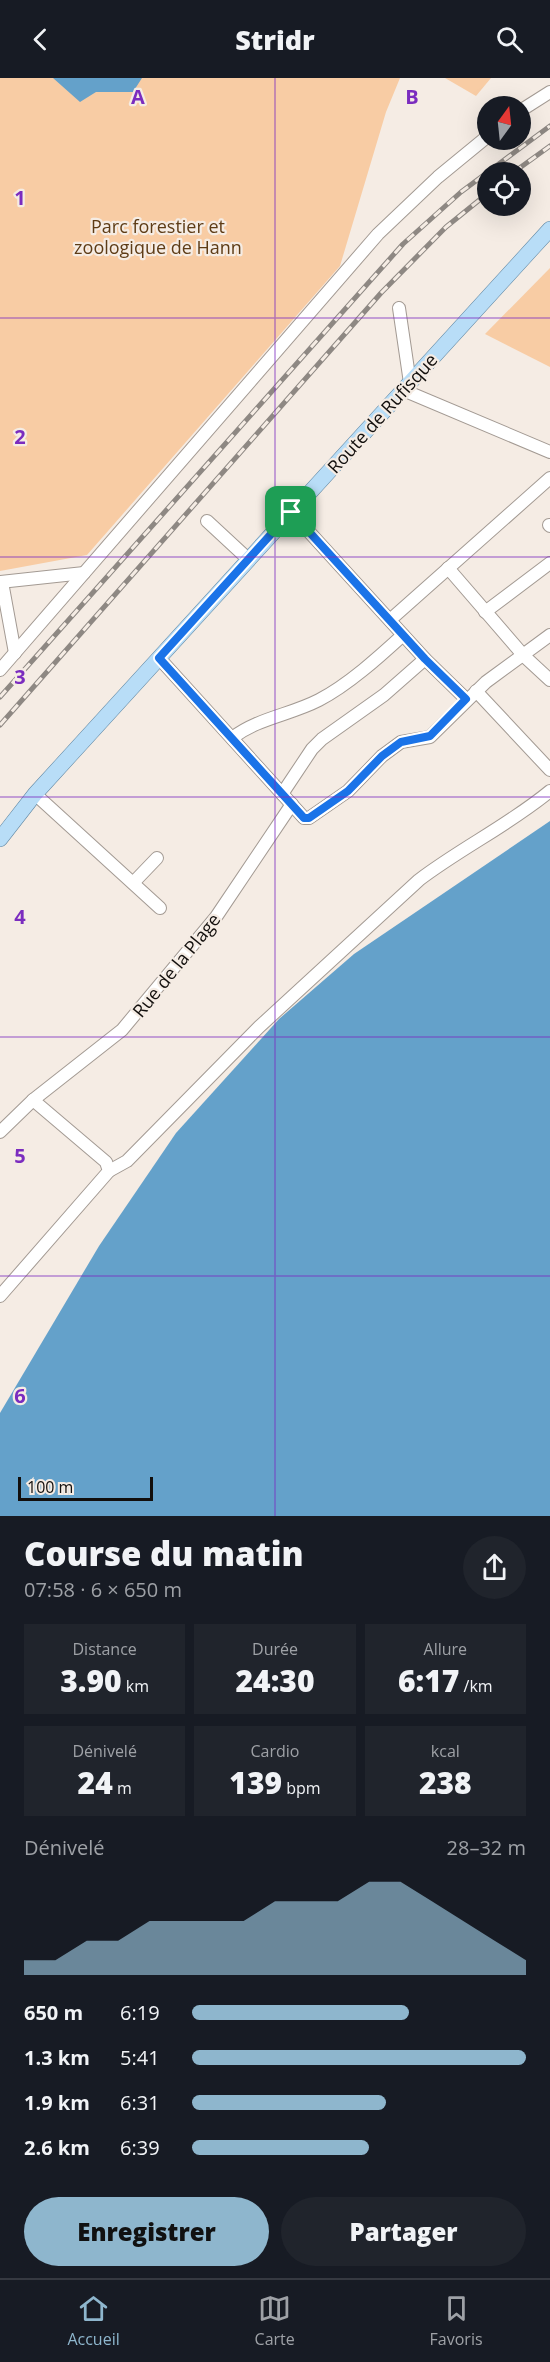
<!DOCTYPE html>
<html lang="fr">
<meta charset="utf-8">
<style>
:root{--surface:#171b24;--page:#20242c;--text:#f1f3f6;--muted:#9ea1a6;--line:#363941;--accent:#8eb6cd}
body{margin:0;font-family:"Open Sans",sans-serif;background:var(--page);color:var(--text);height:100vh;display:flex;flex-direction:column;font-size:22px;white-space:nowrap}
*{box-sizing:border-box;margin:0}
p{font-size:20px;color:var(--muted)}
.icon{flex:none;width:33px;height:33px;fill:none;stroke:currentColor;stroke-width:2;stroke-linecap:round;stroke-linejoin:round}
.map{position:relative;height:1438px;overflow:hidden}
.panel{display:flex;flex-direction:column;background:var(--surface);flex:1}
.panel>*{flex:none}
.needle{width:39px;rotate:15deg}
.tools{position:absolute;left:477px;top:18px;display:grid;gap:12px}
.tools a{display:grid;place-items:center;width:54px;height:54px;border-radius:50%;background:var(--surface);box-shadow:0 6px 24px #0002;font-size:30px}
.scale{position:absolute;left:18px;bottom:15px;width:135px;box-sizing:border-box;padding-left:6px;border:3px solid #120f0d;border-top:0;font-size:16px;line-height:21px;white-space:nowrap;color:#120f0d;-webkit-text-stroke:4px #f5ece4;paint-order:stroke}
.pin{position:absolute;display:grid;place-items:center;width:51px;height:51px;color:#fff;margin:-26px;border-radius:12px;box-shadow:0 3px 9px #0006}
.round{display:grid;place-items:center;flex:none;width:63px;height:63px;border-radius:32px;background:var(--page)}
.summary{display:flex;align-items:center;justify-content:space-between;height:102px;padding:0 24px}
h1{font-size:33px;font-weight:800;line-height:45px}
.metrics{display:grid;grid-template-columns:repeat(3,1fr);gap:9px;height:102px;padding:6px 24px}
.metrics div{display:grid;align-content:center;border-radius:0px;background:var(--page);text-align:center}
.metrics b{font-size:30px;font-weight:800}
.metrics small{font-size:16px;font-weight:400}
.metrics p{font-size:16px}
.chart{height:168px;padding:12px 24px}
.chart p{display:flex;justify-content:space-between}
.chart svg{width:100%;height:108px;margin-top:6px;fill:var(--accent);opacity:.7}
.cta{display:flex;gap:12px;margin-top:auto;padding:12px 24px}
.cta a{flex:1;height:69px;border-radius:36px;background:var(--accent);color:#111;font-size:24px;font-weight:800;line-height:69px;text-align:center}
.cta a+a{background:var(--page);color:var(--text)}
ul{padding:0 24px;list-style:none;font-size:20px}
li{display:grid;grid-template-columns:96px 72px 1fr;align-items:center;height:45px}
li i{height:15px;border-radius:8px;background:var(--accent)}
header{display:flex;justify-content:space-between;align-items:center;height:78px;padding:0 24px;background:var(--surface);font-size:27px;font-weight:800}
.dock{display:flex;justify-content:space-around;align-items:center;height:84px;border-top:2px solid var(--line);background:var(--surface);font-size:16px;color:var(--muted)}
.dock a{display:grid;justify-items:center;gap:3px}
.dock .current{color:var(--accent)}
.map>svg:first-child{display:block}
.green{fill:#f8cca4}
.water{fill:#64a1ca}
.lines{fill:none;stroke-linecap:round;stroke-linejoin:round}
.minor-casing{stroke:#a39a93;stroke-width:14}
.major-casing{stroke:#5f86a2;stroke-width:16}
.minor{stroke:#fff;stroke-width:12}
.major{stroke:#b8ddf7;stroke-width:15}
.rail-casing{stroke:#8e8883;stroke-width:5}
.rail{stroke:#f5ece4;stroke-width:3;stroke-dasharray:9;stroke-linecap:butt}
.route-casing{stroke:#fff;stroke-width:12}
.route{stroke:#1a73e8;stroke-width:8}
.grid{fill:none;stroke:#7b2cbf;stroke-width:1.5;stroke-opacity:0.55}
.labels{text-anchor:middle;dominant-baseline:central;stroke-width:4.5;stroke-linejoin:round;paint-order:stroke}
.park-label{font-size:18px;fill:#5e3c16;stroke:#f5ece4}
.street-label{font-size:18px;fill:#120f0d;stroke:#f5ece4}
.grid-label{font-size:20px;text-anchor:middle;font-weight:bold;fill:#7b2cbf;stroke:#f5ece4;stroke-width:4.5;stroke-linejoin:round;paint-order:stroke}
</style>
<header><svg class="icon" aria-label="back" viewBox="0 0 24 24"><path d="M15 5l-7 7 7 7"/></svg>Stridr<svg class="icon" aria-label="search" viewBox="0 0 24 24"><circle cx="10" cy="10" r="6"/><path d="M15 15l6 6"/></svg></header>
<div class="map">
<svg width="550" height="1438" viewBox="0 0 550 1438">
<rect width="100%" height="100%" fill="#f5ece4"/>
<!-- green -->
<g class="green">
<path d="M 0,0 L 400,0 L 386,34 L 340,188 L 87,477 L 0,493 Z"/>
<path d="M 445,0 L 491,0 L 476,18 Z"/>
<path d="M 550,190 L 550,289 L 485,256 Z"/>
</g>
<!-- water -->
<g class="water">
<path d="M 53,0 L 142,0 L 133,14 L 96,14 L 80,24 Z"/>
<path d="M 550,743 L 550,1438 L 0,1438 L 0,1335 L 99,1168 L 176,1055 L 279,941 L 354,876 Z"/>
</g>
<g class="lines">
<defs>
<g id="minor">
<path d="M 520,33 L 550,14"/>
<path d="M 399,230 L 410,305"/>
<path d="M 403,312 L 550,374"/>
<path d="M 291,434 L 425,581 L 466,621"/>
<path d="M 207,443 L 248,481"/>
<path d="M 549,447 L 550,448"/>
<path d="M 448,490 L 524,578 L 550,602"/>
<path d="M 0,504 L 84,495"/>
<path d="M 2,504 L 15,575"/>
<path d="M 485,534 L 550,485"/>
<path d="M 390,542 L 550,400"/>
<path d="M 159,580 L 304,740 L 309,740 L 348,713 L 382,678 L 401,664 L 430,659 L 486,604 L 550,557"/>
<path d="M 0,592 L 378,156 L 438,99 L 488,58"/>
<path d="M 476,613 L 550,692"/>
<path d="M 232,660 C 258,640 290,637 319,622 C 348,607 379,579 403,557"/>
<path d="M 35,716 L 160,830"/>
<path d="M 282,716 L 312,671 L 322,661 L 384,617 L 425,581"/>
<path d="M 133,805 L 157,780"/>
<path d="M 0,1054 L 33,1022 L 122,952 L 216,839 L 292,726"/>
<path d="M 109,1093 L 127,1083 L 259,949 L 419,802 C 461,770 509,747 550,713"/>
<path d="M 0,1218 L 109,1093 L 106,1084 L 33,1022"/>
</g>
<path id="major" d="M 0,761 L 35,716 L 550,151"/>
</defs>
<!-- minor casing -->
<use href="#minor" class="minor-casing"/>
<!-- major casing -->
<use href="#major" class="major-casing"/>
<!-- minor -->
<use href="#minor" class="minor"/>
<!-- major -->
<use href="#major" class="major"/>
<defs>
<g id="rail">
<path d="M 514,94 L 550,68"/>
<path d="M 0,619 L 403,166 L 461,114 L 550,48"/>
<path d="M 0,647 L 381,215 L 446,149 L 488,115"/>
</g>
</defs>
<!-- rail casing -->
<use href="#rail" class="rail-casing"/>
<!-- rail -->
<use href="#rail" class="rail"/>
</g>
<g class="lines">
<defs>
<path id="route" d="M 291,434 L 425,581 L 466,621 L 430,658 L 401,664 L 382,678 L 348,713 L 309,740 L 304,740 L 159,580 Z"/>
</defs>
<!-- route casing -->
<use href="#route" class="route-casing"/>
<!-- route -->
<use href="#route" class="route"/>
</g>
<!-- grid -->
<path class="grid" d="M 275,0 L 275,1438M 0,240 L 550,240M 0,479 L 550,479M 0,719 L 550,719M 0,959 L 550,959M 0,1198 L 550,1198"/>
<g class="labels">
<!-- park labels -->
<g class="park-label">
<text x="158" y="148">Parc forestier et<tspan x="158" dy="21">zoologique de Hann</tspan></text>
</g>
<!-- street labels -->
<g class="street-label">
<text transform="translate(382 335) rotate(-48)">Route de Rufisque</text>
<text transform="translate(176 887) rotate(-51)">Rue de la Plage</text>
</g>
</g>
<g class="grid-label">
<text x="138" y="26">A</text>
<text x="412" y="26">B</text>
<text x="20" y="127">1</text>
<text x="20" y="366">2</text>
<text x="20" y="606">3</text>
<text x="20" y="846">4</text>
<text x="20" y="1085">5</text>
<text x="20" y="1325">6</text>
</g>
</svg>
<div class="tools">
<a><svg class="needle" viewBox="-14 -14 28 28"><path d="M0-13l5 13h-10z" fill="#e53935"/><path d="M0 13l5-13h-10z" fill="#9ea1a6"/></svg></a>
<a><svg class="icon" aria-label="locate" viewBox="0 0 24 24"><circle cx="12" cy="12" r="6"/><path d="M12 2v4M12 18v4M2 12h4M18 12h4"/></svg></a>
</div>
<div class="scale">100 m</div>
<div class="pin" style="left:291px;top:434px;background:#1e9e55"><svg class="icon" aria-label="arrive" viewBox="0 0 24 24"><path d="M6 21V4h12l-3 4 3 4H6"/></svg></div>
</div>
<section class="panel">
<div class="summary"><div><h1>Course du matin</h1><p>07:58 · 6 × 650 m</p></div><a class="round"><svg class="icon" aria-label="share" viewBox="0 0 24 24"><path d="M12 15V3M7 8l5-5 5 5M5 13v7h14v-7"/></svg></a></div>
<div class="metrics">
<div><p>Distance</p><b>3.90<small> km</small></b></div>
<div><p>Durée</p><b>24:30</b></div>
<div><p>Allure</p><b>6:17<small> /km</small></b></div>
</div>
<div class="metrics">
<div><p>Dénivelé</p><b>24<small> m</small></b></div>
<div><p>Cardio</p><b>139<small> bpm</small></b></div>
<div><p>kcal</p><b>238</b></div>
</div>
<div class="chart"><p><span>Dénivelé</span>28–32 m</p>
<svg viewBox="0 0 160 44" preserveAspectRatio="none"><path d="M0 44V38L10 38L20 30L30 30L40 22L50 22L60 22L70 22L80 14L90 14L100 14L110 6L120 6L130 14L140 22L150 30L160 38V44z"/></svg>
</div>
<ul>
<li><b>650 m</b>6:19<i style="width:65%"></i></li>
<li><b>1.3 km</b>5:41<i style="width:100%"></i></li>
<li><b>1.9 km</b>6:31<i style="width:58%"></i></li>
<li><b>2.6 km</b>6:39<i style="width:53%"></i></li>
</ul>
<div class="cta"><a>Enregistrer</a><a>Partager</a></div>
</section>
<nav class="dock">
<a class="current"><svg class="icon" aria-label="home" viewBox="0 0 24 24"><path d="M3 11l9-7 9 7M6 9v11h12V9"/></svg>Accueil</a>
<a><svg class="icon" aria-label="map" viewBox="0 0 24 24"><path d="M3 6l6-2 6 2 6-2v14l-6 2-6-2-6 2zM9 4v14M15 6v14"/></svg>Carte</a>
<a><svg class="icon" aria-label="saved" viewBox="0 0 24 24"><path d="M7 4h10v16l-5-4-5 4z"/></svg>Favoris</a>
</nav>
